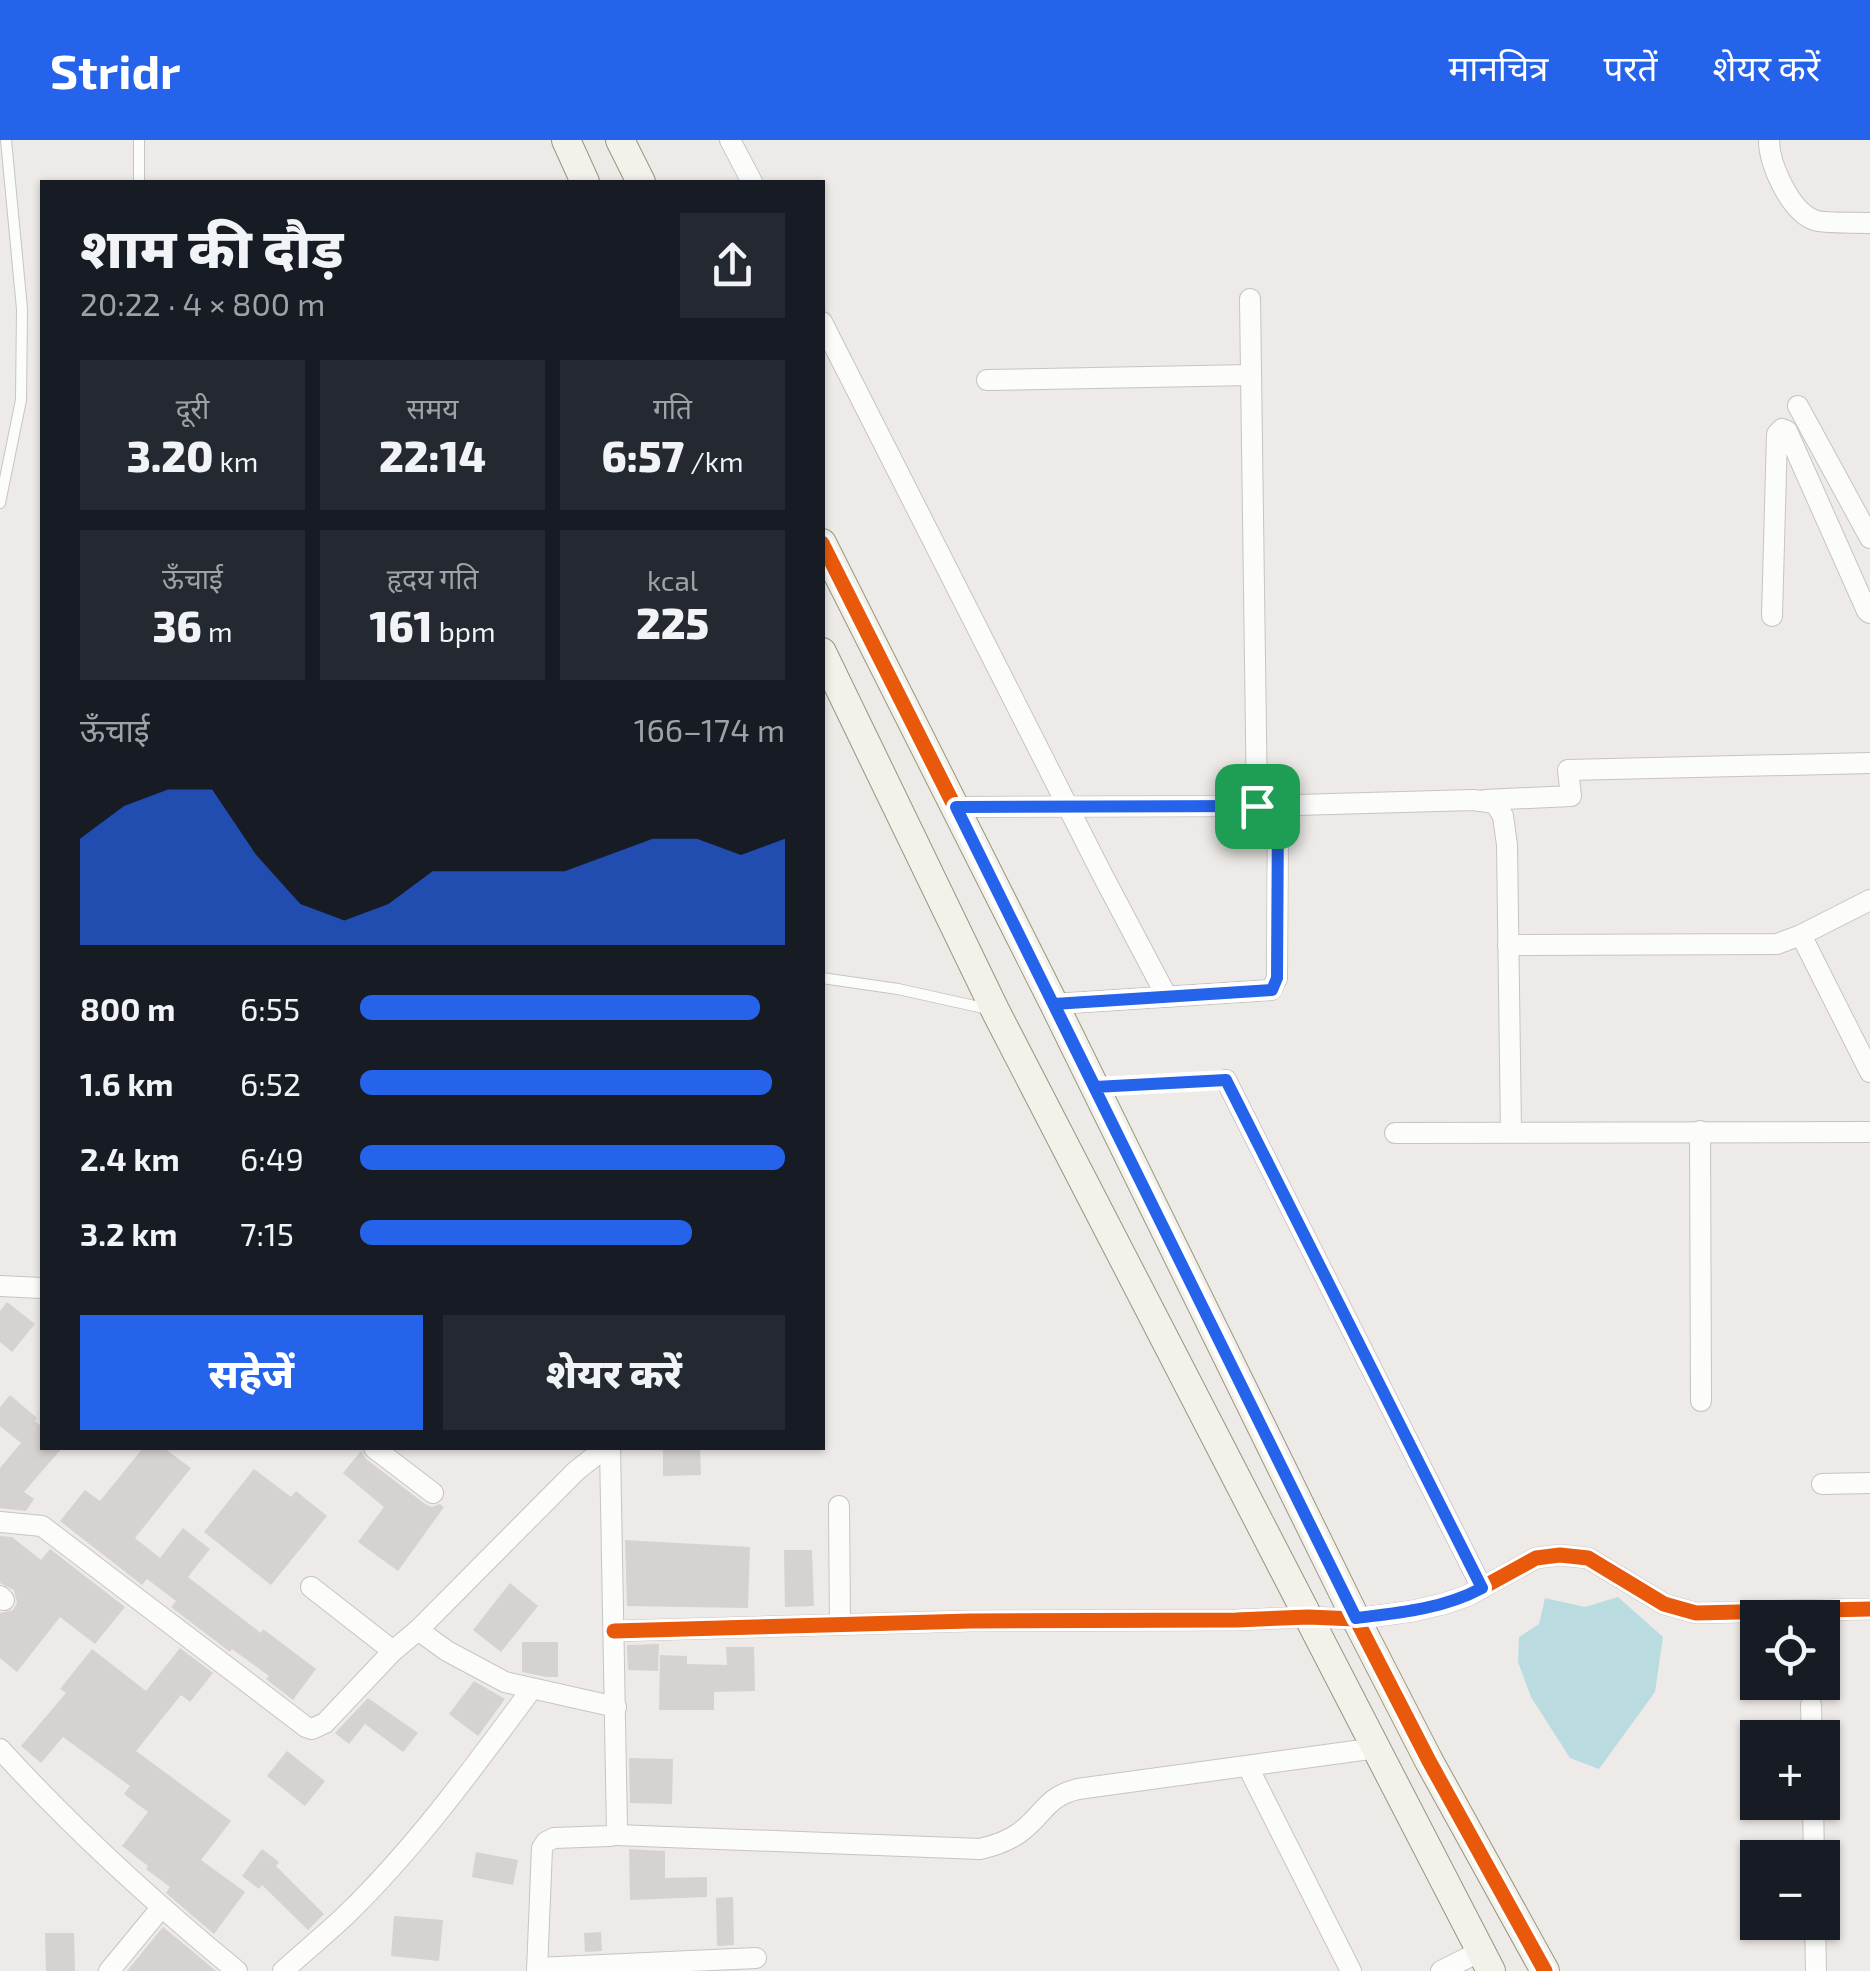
<!DOCTYPE html>
<html lang="hi">
<meta charset="utf-8">
<style>
:root{--surface:#171b24;--page:#242831;--text:#f1f3f6;--muted:#9ea1a6;--accent:#2563eb}
body{margin:0;font-family:"Exo 2","Noto Sans Devanagari",sans-serif;background:var(--page);color:var(--text);height:100vh;display:flex;flex-direction:column;font-size:38px;white-space:nowrap}
*{box-sizing:border-box;margin:0}
p{font-size:32px;color:var(--muted)}
.icon{flex:none;width:55px;height:55px;fill:none;stroke:currentColor;stroke-width:2;stroke-linecap:round;stroke-linejoin:round}
.map{position:relative;flex:1;overflow:hidden}
.details{position:absolute;left:40px;top:40px;width:785px;height:1270px;display:flex;flex-direction:column;background:var(--surface);border-radius:0px;box-shadow:0 2px 8px #0004}
.details>*{flex:none}
.fabs{position:absolute;left:1740px;top:1460px;display:grid;gap:20px}
.fabs a{display:grid;place-items:center;width:100px;height:100px;border-radius:0px;background:var(--surface);box-shadow:0 2px 8px #0004;font-size:50px}
.pin{position:absolute;display:grid;place-items:center;width:85px;height:85px;color:#fff;margin:-42px;border-radius:20px;box-shadow:0 5px 15px #0006}
.round{display:grid;place-items:center;flex:none;width:105px;height:105px;border-radius:0px;background:var(--page)}
.headline{display:flex;align-items:center;justify-content:space-between;height:170px;padding:0 40px}
h1{font-size:55px;font-weight:800;line-height:75px}
.figures{display:grid;grid-template-columns:repeat(3,1fr);gap:15px;height:170px;padding:10px 40px}
.figures div{display:grid;align-content:center;border-radius:0px;background:var(--page);text-align:center}
.figures b{font-size:42px;font-weight:800}
.figures small{font-size:28px;font-weight:400}
.figures p{font-size:28px}
.chart{height:280px;padding:20px 40px}
.chart p{display:flex;justify-content:space-between}
.chart svg{width:100%;height:180px;margin-top:10px;fill:var(--accent);opacity:.7}
.primary-button{display:flex;gap:20px;margin-top:auto;padding:20px 40px}
.primary-button a{flex:1;height:115px;border-radius:0px;background:var(--accent);color:#fff;font-size:40px;font-weight:800;line-height:115px;text-align:center}
.primary-button a+a{background:var(--page);color:var(--text)}
ul{padding:0 40px;list-style:none;font-size:32px}
li{display:grid;grid-template-columns:160px 120px 1fr;align-items:center;height:75px}
li i{height:25px;border-radius:12px;background:var(--accent)}
header{display:flex;align-items:center;gap:60px;box-sizing:border-box;height:140px;padding:0 50px;background:var(--accent);color:#fff}
header strong{font-size:48px}
nav{display:flex;gap:55px;margin-inline-start:auto;font-size:35px}
.map>svg:first-child{display:block}
.water{fill:#badce1}
.building{fill:#d6d2d0}
.lines{fill:none;stroke-linecap:round;stroke-linejoin:round}
.lane-casing{stroke:#c6c5c3;stroke-width:12}
.street-casing{stroke:#c6c5c3;stroke-width:22}
.secondary-casing{stroke:#97967e;stroke-width:30}
.lane{stroke:#fcfcfb;stroke-width:10}
.street{stroke:#fcfcfb;stroke-width:20}
.secondary{stroke:#f3f2ea;stroke-width:28}
.cycleway-casing{stroke:#fff;stroke-width:21}
.cycleway{stroke:#e8590c;stroke-width:15}
.route-casing{stroke:#fff;stroke-width:20}
.route{stroke:#2563eb;stroke-width:12}
</style>
<header>
<strong>Stridr</strong>
<nav><a>मानचित्र</a><a>परतें</a><a>शेयर करें</a></nav>
</header>
<div class="map">
<svg width="1870" height="1831" viewBox="0 0 1870 1831">
<rect width="100%" height="100%" fill="#edeae7"/>
<!-- water -->
<path class="water" d="M 1618,1457 L 1663,1497 L 1655,1552 L 1599,1629 L 1570,1618 L 1531,1557 L 1518,1522 L 1519,1497 L 1539,1484 L 1545,1458 L 1585,1467 Z"/>
<!-- building -->
<g class="building">
<path d="M 7,1162 L 35,1184 L 12,1212 L 0,1202 L 0,1171 Z"/>
<path d="M 10,1255 L 37,1278 L 35,1281 L 42,1287 L 42,1308 L 62,1308 L 24,1352 L 34,1359 L 26,1371 L 0,1368 L 0,1328 L 21,1303 L 0,1286 L 0,1267 Z"/>
<path d="M 143,1308 L 164,1308 L 191,1328 L 135,1398 L 160,1418 L 183,1388 L 210,1409 L 188,1437 L 261,1493 L 263,1489 L 316,1529 L 293,1560 L 266,1539 L 269,1536 L 232,1509 L 230,1512 L 171,1467 L 176,1461 L 147,1439 L 142,1445 L 60,1381 L 85,1350 L 100,1361 Z"/>
<path d="M 663,1308 L 700,1308 L 701,1335 L 663,1336 Z"/>
<path d="M 361,1311 L 366,1319 L 425,1364 L 432,1367 L 440,1364 L 444,1367 L 398,1431 L 358,1402 L 384,1367 L 343,1333 Z"/>
<path d="M 254,1329 L 291,1357 L 296,1351 L 327,1376 L 271,1445 L 204,1392 Z"/>
<path d="M 0,1396 L 12,1397 L 41,1420 L 50,1409 L 125,1467 L 95,1504 L 60,1477 L 17,1532 L 0,1518 L 0,1473 L 13,1470 L 17,1463 L 14,1450 L 0,1443 Z"/>
<path d="M 625,1400 L 750,1407 L 748,1468 L 627,1466 Z"/>
<path d="M 784,1410 L 812,1410 L 814,1466 L 785,1467 Z"/>
<path d="M 510,1443 L 538,1466 L 501,1512 L 473,1490 Z"/>
<path d="M 522,1502 L 558,1502 L 558,1537 L 546,1537 L 522,1532 Z"/>
<path d="M 659,1504 L 658,1531 L 628,1530 L 627,1505 Z"/>
<path d="M 726,1507 L 754,1507 L 755,1551 L 714,1552 L 714,1570 L 659,1570 L 660,1515 L 687,1516 L 687,1524 L 727,1525 Z"/>
<path d="M 180,1508 L 213,1533 L 190,1562 L 181,1555 L 136,1611 L 231,1681 L 201,1720 L 245,1752 L 214,1794 L 166,1753 L 170,1747 L 146,1729 L 148,1726 L 122,1706 L 148,1672 L 124,1654 L 130,1646 L 63,1597 L 41,1623 L 21,1606 L 66,1553 L 60,1549 L 92,1509 L 146,1551 Z"/>
<path d="M 474,1541 L 505,1559 L 478,1596 L 449,1574 Z"/>
<path d="M 368,1558 L 418,1593 L 403,1612 L 365,1584 L 349,1604 L 335,1593 Z"/>
<path d="M 287,1611 L 325,1641 L 305,1666 L 267,1636 Z"/>
<path d="M 629,1618 L 673,1619 L 672,1664 L 630,1663 Z"/>
<path d="M 262,1709 L 279,1722 L 276,1726 L 324,1774 L 308,1790 L 262,1745 L 259,1749 L 242,1736 Z"/>
<path d="M 629,1709 L 665,1711 L 665,1738 L 707,1737 L 707,1757 L 630,1760 Z"/>
<path d="M 476,1712 L 518,1720 L 513,1745 L 472,1737 Z"/>
<path d="M 733,1757 L 734,1805 L 717,1806 L 716,1758 Z"/>
<path d="M 394,1776 L 443,1780 L 439,1821 L 391,1816 Z"/>
<path d="M 163,1787 L 197,1815 L 216,1831 L 127,1831 Z"/>
<path d="M 601,1792 L 602,1811 L 585,1812 L 584,1793 Z"/>
<path d="M 45,1793 L 74,1793 L 75,1831 L 46,1831 Z"/>
</g>
<g class="lines">
<defs>
<g id="lane">
<path d="M 139,42 L 139,0"/>
<path d="M 0,363 L 21,260 L 22,169 L 6,0"/>
<path d="M 822,838 L 898,849 L 988,869"/>
<path d="M 1097,947 L 1226,940"/>
</g>
<g id="street">
<path d="M 730,0 L 752,42"/>
<path d="M 1769,0 C 1769,24 1790,71 1814,80 C 1824,84 1858,82 1870,83"/>
<path d="M 1250,159 L 1257,666"/>
<path d="M 822,182 L 1103,736 L 1167,857"/>
<path d="M 987,240 L 1251,235"/>
<path d="M 1798,266 L 1870,398"/>
<path d="M 1772,476 L 1777,294 L 1782,289 L 1787,291 L 1867,471 L 1870,473"/>
<path d="M 1485,660 L 1571,656 L 1568,630 L 1870,623"/>
<path d="M 956,667 L 1257,666 L 1473,660 L 1495,663 L 1503,676 L 1507,705 L 1511,992"/>
<path d="M 1801,795 L 1870,932"/>
<path d="M 1508,805 L 1777,804 L 1801,795 L 1870,760"/>
<path d="M 1054,864 L 1271,850 L 1277,838 L 1278,665"/>
<path d="M 1226,940 L 1482,1448"/>
<path d="M 1700,991 L 1701,1261"/>
<path d="M 1395,993 L 1870,992"/>
<path d="M 0,1146 L 42,1148"/>
<path d="M 374,1308 L 433,1353"/>
<path d="M 1822,1344 L 1870,1343"/>
<path d="M 839,1366 L 840,1484"/>
<path d="M 0,1382 L 42,1386 L 306,1587 L 312,1589 L 325,1583 L 393,1511 L 418,1490 L 447,1511 L 505,1542 L 616,1567"/>
<path d="M 311,1447 L 393,1511"/>
<path d="M 0,1456 L 4,1460"/>
<path d="M 418,1490 L 576,1331 L 605,1308"/>
<path d="M 614,1491 L 970,1481 L 1236,1480 L 1308,1477 L 1356,1479 L 1413,1471 L 1443,1464 L 1467,1456 L 1536,1418 L 1560,1415 L 1588,1418 L 1664,1464 L 1696,1473 L 1870,1469"/>
<path d="M 1811,1565 L 1812,1598"/>
<path d="M 0,1609 C 73,1689 153,1762 237,1831"/>
<path d="M 1248,1627 L 1351,1831"/>
<path d="M 1813,1662 L 1814,1718"/>
<path d="M 616,1695 L 980,1709 C 993,1706 1008,1701 1019,1693 C 1044,1675 1045,1657 1078,1649 L 1377,1608"/>
<path d="M 1815,1782 L 1816,1831"/>
<path d="M 537,1828 L 756,1818"/>
<path d="M 109,1831 L 161,1768"/>
<path d="M 283,1831 C 304,1812 326,1794 346,1775 C 416,1707 474,1627 531,1550"/>
<path d="M 537,1831 L 542,1708 L 546,1702 L 554,1698 L 610,1696 L 616,1695 L 617,1690 L 610,1308"/>
<path d="M 1441,1831 L 1481,1811"/>
</g>
<g id="secondary">
<path d="M 566,0 L 585,42"/>
<path d="M 620,0 L 641,42"/>
<path d="M 822,403 L 1054,864 L 1356,1479 L 1429,1621 L 1545,1831"/>
<path d="M 822,512 L 996,872 L 1491,1831"/>
</g>
</defs>
<!-- lane casing -->
<use href="#lane" class="lane-casing"/>
<!-- street casing -->
<use href="#street" class="street-casing"/>
<!-- secondary casing -->
<use href="#secondary" class="secondary-casing"/>
<!-- lane -->
<use href="#lane" class="lane"/>
<!-- street -->
<use href="#street" class="street"/>
<!-- secondary -->
<use href="#secondary" class="secondary"/>
<defs>
<g id="cycleway">
<path d="M 822,403 L 1054,864 L 1356,1479 L 1429,1621 L 1545,1831"/>
<path d="M 614,1491 L 970,1481 L 1236,1480 L 1308,1477 L 1356,1479 L 1413,1471 L 1443,1464 L 1467,1456 L 1536,1418 L 1560,1415 L 1588,1418 L 1664,1464 L 1696,1473 L 1870,1469"/>
</g>
</defs>
<!-- cycleway casing -->
<use href="#cycleway" class="cycleway-casing"/>
<!-- cycleway -->
<use href="#cycleway" class="cycleway"/>
</g>
<g class="lines">
<defs>
<path id="route" d="M 1257,666 L 956,667 L 1356,1478 C 1399,1473 1443,1469 1482,1448 L 1226,940 L 1095,947 L 1054,864 L 1272,850 L 1277,838 L 1278,666 L 1257,666"/>
</defs>
<!-- route casing -->
<use href="#route" class="route-casing"/>
<!-- route -->
<use href="#route" class="route"/>
</g>
</svg>
<div class="fabs">
<a><svg class="icon" aria-label="locate" viewBox="0 0 24 24"><circle cx="12" cy="12" r="6"/><path d="M12 2v4M12 18v4M2 12h4M18 12h4"/></svg></a>
<a>+</a>
<a>−</a>
</div>
<div class="pin" style="left:1257px;top:666px;background:#1e9e55"><svg class="icon" aria-label="arrive" viewBox="0 0 24 24"><path d="M6 21V4h12l-3 4 3 4H6"/></svg></div>
<section class="details">
<div class="headline"><div><h1>शाम की दौड़</h1><p>20:22 · 4 × 800 m</p></div><a class="round"><svg class="icon" aria-label="share" viewBox="0 0 24 24"><path d="M12 15V3M7 8l5-5 5 5M5 13v7h14v-7"/></svg></a></div>
<div class="figures">
<div><p>दूरी</p><b>3.20<small> km</small></b></div>
<div><p>समय</p><b>22:14</b></div>
<div><p>गति</p><b>6:57<small> /km</small></b></div>
</div>
<div class="figures">
<div><p>ऊँचाई</p><b>36<small> m</small></b></div>
<div><p>हृदय गति</p><b>161<small> bpm</small></b></div>
<div><p>kcal</p><b>225</b></div>
</div>
<div class="chart"><p><span>ऊँचाई</span>166–174 m</p>
<svg viewBox="0 0 160 44" preserveAspectRatio="none"><path d="M0 44V18L10 10L20 6L30 6L40 22L50 34L60 38L70 34L80 26L90 26L100 26L110 26L120 22L130 18L140 18L150 22L160 18V44z"/></svg>
</div>
<ul>
<li><b>800 m</b>6:55<i style="width:94%"></i></li>
<li><b>1.6 km</b>6:52<i style="width:97%"></i></li>
<li><b>2.4 km</b>6:49<i style="width:100%"></i></li>
<li><b>3.2 km</b>7:15<i style="width:78%"></i></li>
</ul>
<div class="primary-button"><a>सहेजें</a><a>शेयर करें</a></div>
</section>
</div>
